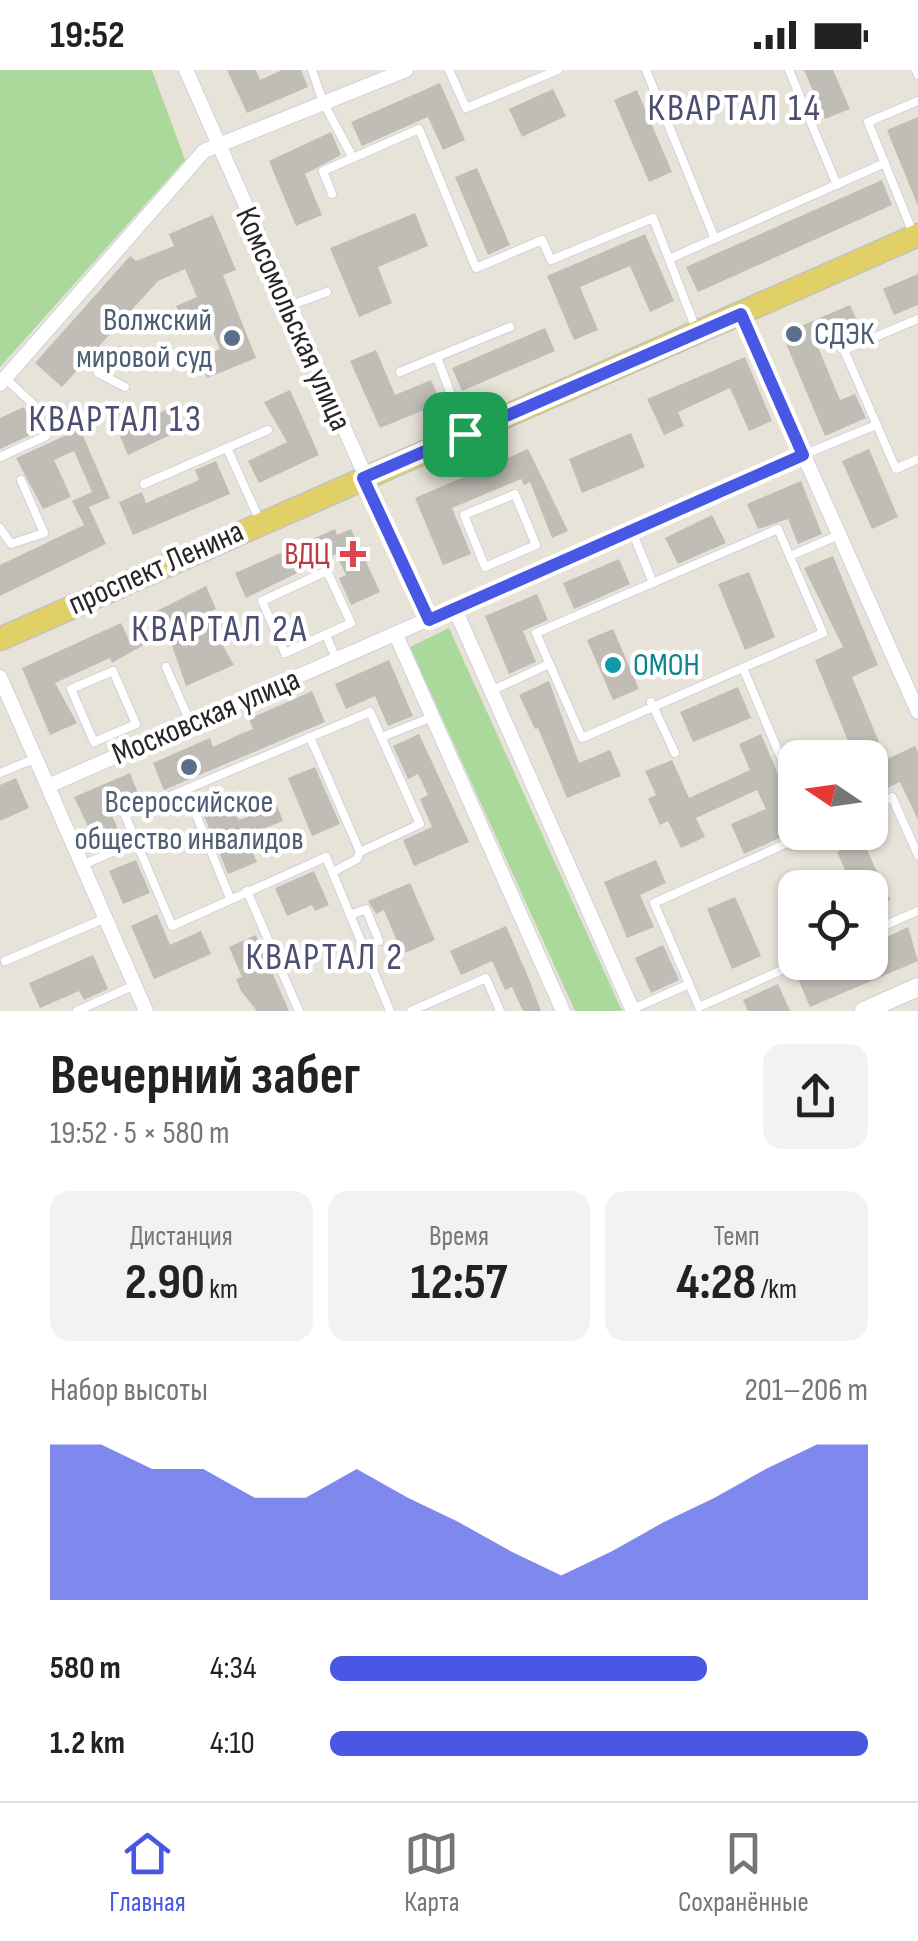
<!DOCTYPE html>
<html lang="ru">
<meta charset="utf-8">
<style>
:root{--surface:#fff;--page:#f2f2f2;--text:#222;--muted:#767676;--line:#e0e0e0;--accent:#4957e5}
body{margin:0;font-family:"Sofia Sans Condensed",sans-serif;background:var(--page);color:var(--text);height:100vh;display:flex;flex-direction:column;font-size:38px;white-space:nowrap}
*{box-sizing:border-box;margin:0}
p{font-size:32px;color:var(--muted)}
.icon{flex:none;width:55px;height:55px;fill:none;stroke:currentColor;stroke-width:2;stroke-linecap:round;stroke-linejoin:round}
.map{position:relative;height:941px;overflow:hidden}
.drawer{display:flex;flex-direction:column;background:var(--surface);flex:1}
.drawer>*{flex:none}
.needle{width:65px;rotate:283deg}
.buttons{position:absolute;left:778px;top:670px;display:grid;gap:20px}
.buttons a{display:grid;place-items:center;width:110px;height:110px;border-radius:20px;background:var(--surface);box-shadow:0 2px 8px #0004;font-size:50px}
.pin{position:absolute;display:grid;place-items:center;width:85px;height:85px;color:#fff;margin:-42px;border-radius:20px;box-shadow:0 5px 15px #0006}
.round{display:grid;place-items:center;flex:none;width:105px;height:105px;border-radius:20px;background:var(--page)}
.summary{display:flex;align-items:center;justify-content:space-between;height:170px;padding:0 50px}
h1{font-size:55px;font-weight:700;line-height:75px}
.stats{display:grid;grid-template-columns:repeat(3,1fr);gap:15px;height:170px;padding:10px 50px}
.stats div{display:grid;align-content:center;border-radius:20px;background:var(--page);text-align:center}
.stats b{font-size:50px;font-weight:700}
.stats small{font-size:28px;font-weight:400}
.stats p{font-size:28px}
.chart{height:280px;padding:20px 50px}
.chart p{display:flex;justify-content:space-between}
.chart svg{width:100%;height:180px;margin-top:10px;fill:var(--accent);opacity:.7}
ul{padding:0 50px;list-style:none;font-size:32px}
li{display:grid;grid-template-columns:160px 120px 1fr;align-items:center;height:75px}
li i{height:25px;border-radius:12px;background:var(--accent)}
.status{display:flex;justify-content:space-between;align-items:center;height:70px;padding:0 50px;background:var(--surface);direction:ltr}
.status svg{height:28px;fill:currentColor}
.tabs{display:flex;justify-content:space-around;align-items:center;height:140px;border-top:2px solid var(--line);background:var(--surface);font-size:28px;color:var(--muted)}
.tabs a{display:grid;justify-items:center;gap:5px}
.tabs .active{color:var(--accent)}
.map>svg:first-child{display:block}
.green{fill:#aad99b}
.building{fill:#c0bdb6}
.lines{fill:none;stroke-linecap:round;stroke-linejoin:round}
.service-casing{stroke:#cfd0de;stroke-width:10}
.minor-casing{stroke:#cfd0de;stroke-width:16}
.tertiary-casing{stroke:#cfd0de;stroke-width:20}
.primary-casing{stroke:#c2c2c2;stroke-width:25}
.service{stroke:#fff;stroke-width:8}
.minor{stroke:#fff;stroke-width:14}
.tertiary{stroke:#fff;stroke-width:18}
.primary{stroke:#e0d066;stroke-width:22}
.route-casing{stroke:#fff;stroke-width:20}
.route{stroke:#4957e5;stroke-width:12}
.service-dot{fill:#5c6f8a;stroke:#fff;stroke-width:4}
.health-dot{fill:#e0444e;stroke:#fff;stroke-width:4}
.culture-dot{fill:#0f9aa8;stroke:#fff;stroke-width:4}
.labels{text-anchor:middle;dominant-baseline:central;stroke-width:9;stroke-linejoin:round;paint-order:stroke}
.street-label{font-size:32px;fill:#262626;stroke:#fff}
.service-label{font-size:32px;fill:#4e5e75;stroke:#fff;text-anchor:end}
.health-label{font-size:32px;fill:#be3a42;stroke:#fff;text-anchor:end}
.culture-label{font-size:32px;fill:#0d838f;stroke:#fff;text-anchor:start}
.quarter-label{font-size:38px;letter-spacing:2.5px;fill:#4d4f71;stroke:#fff}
</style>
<div class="status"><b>19:52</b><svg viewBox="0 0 49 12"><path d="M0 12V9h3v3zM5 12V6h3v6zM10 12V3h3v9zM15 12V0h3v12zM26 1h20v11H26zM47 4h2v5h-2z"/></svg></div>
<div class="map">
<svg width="918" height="941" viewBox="0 0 918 941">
<rect width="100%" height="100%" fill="#e8e3d9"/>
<!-- green -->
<g class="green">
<path d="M 0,0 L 152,0 L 185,90 L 0,297 Z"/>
<path d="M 449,558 L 622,941 L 575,941 L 410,577 Z"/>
</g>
<!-- building -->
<g class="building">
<path d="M 227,0 L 256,0 L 260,10 L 282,0 L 301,0 L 308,17 L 247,43 Z"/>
<path d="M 804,0 L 833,0 L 850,39 L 825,49 Z"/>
<path d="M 440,13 L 465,70 L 443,80 L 428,47 L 362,76 L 351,52 Z"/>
<path d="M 553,19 L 566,46 L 522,67 L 509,39 Z"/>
<path d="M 637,20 L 672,102 L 649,112 L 614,30 Z"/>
<path d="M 918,47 L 918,136 L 887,60 Z"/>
<path d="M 331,62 L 341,85 L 305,104 L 322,145 L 296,156 L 269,91 Z"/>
<path d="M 477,98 L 510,175 L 488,185 L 455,107 Z"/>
<path d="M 882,110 L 892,135 L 698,222 L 686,197 Z"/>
<path d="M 415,143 L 428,176 L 378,197 L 392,233 L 359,247 L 330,178 Z"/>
<path d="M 213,145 L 236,200 L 223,205 L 256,288 L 207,308 L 199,288 L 220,279 L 207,248 L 185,257 L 176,236 L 197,227 L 185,199 L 158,211 L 62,317 L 35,293 L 130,186 L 136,191 L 174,176 L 169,164 Z"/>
<path d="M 645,164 L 674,231 L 650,242 L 630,196 L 580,217 L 598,260 L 574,270 L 547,206 Z"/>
<path d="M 918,204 L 918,235 L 894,245 L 883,219 Z"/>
<path d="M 850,235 L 861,259 L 818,277 L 840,330 L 855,324 L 866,348 L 825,366 L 782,264 Z"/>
<path d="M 545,258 L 555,281 L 462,321 L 452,298 Z"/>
<path d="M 376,280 L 395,325 L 431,310 L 441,333 L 380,358 L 350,291 Z"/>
<path d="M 745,287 L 772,351 L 749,361 L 730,318 L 678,342 L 684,356 L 664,365 L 647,329 Z"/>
<path d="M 290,320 L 319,385 L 259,413 L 248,391 L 287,372 L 264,332 Z"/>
<path d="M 24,337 L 35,363 L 0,379 L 0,348 Z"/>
<path d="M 172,337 L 183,359 L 128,385 L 118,362 Z"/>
<path d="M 80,359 L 110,428 L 89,437 L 106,474 L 0,526 L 0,495 L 84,455 L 72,431 L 92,422 L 74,381 L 54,390 L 71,427 L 43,439 L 16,388 Z"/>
<path d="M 631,363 L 645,397 L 582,423 L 569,389 Z"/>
<path d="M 528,379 L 568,461 L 552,468 L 530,412 L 524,415 L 521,409 L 452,438 L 471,484 L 443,495 L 415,428 Z"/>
<path d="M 869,379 L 898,447 L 872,459 L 842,391 Z"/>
<path d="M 216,391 L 230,424 L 133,465 L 119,432 L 142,422 L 146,433 L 199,410 L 195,400 Z"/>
<path d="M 801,411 L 822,464 L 798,474 L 788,449 L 758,459 L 747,434 Z"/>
<path d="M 712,445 L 726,473 L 678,494 L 665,468 Z"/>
<path d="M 335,459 L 337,465 L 351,459 L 380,522 L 351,535 L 339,508 L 346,505 L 336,484 L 246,528 L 235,503 Z"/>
<path d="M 833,486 L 878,595 L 852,607 L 879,672 L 853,683 L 815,590 L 843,577 L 804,498 Z"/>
<path d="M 619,489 L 630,514 L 574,539 L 563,513 Z"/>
<path d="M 749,502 L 775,567 L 745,580 L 718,514 Z"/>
<path d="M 206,516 L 216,539 L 205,544 L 234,595 L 186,616 L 167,561 L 154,567 L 145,547 Z"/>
<path d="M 537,524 L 548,550 L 523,561 L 536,592 L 509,604 L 485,546 Z"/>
<path d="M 121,553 L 129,570 L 145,563 L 149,572 L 112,593 L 110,588 L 55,613 L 77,653 L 50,665 L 22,598 Z"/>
<path d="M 613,559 L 639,619 L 613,630 L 587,570 Z"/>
<path d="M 389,590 L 413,646 L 388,656 L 375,626 L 346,639 L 335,614 Z"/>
<path d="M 549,611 L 579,693 L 610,680 L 621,706 L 567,728 L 538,658 L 535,659 L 519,625 Z"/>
<path d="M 738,617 L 751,648 L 693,672 L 680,642 Z"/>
<path d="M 312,621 L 325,652 L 164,720 L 153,693 L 210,668 L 213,677 L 238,665 L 253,659 L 249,649 Z"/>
<path d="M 419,664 L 469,772 L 414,796 L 403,770 L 432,757 L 420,729 L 428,725 L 418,704 L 408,709 L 393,676 Z"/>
<path d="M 761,664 L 795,744 L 795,761 L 744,784 L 731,754 L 766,739 L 757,720 L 696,748 L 705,767 L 681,778 L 668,751 L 660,755 L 648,729 L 656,725 L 645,701 L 672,690 L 689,728 L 750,700 L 739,674 Z"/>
<path d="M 915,676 L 918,682 L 918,750 L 900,712 L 870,726 L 870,697 Z"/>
<path d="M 315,697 L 340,754 L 312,766 L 288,708 Z"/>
<path d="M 130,703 L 140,728 L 110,741 L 123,770 L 99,780 L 74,727 Z"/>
<path d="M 16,708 L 29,738 L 0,751 L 0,715 Z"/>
<path d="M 232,734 L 239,750 L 277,736 L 283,751 L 245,766 L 257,792 L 228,804 L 204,746 Z"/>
<path d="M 863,771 L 890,830 L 870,839 L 870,818 L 853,818 L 837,782 Z"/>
<path d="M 136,790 L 150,823 L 123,834 L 109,801 Z"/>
<path d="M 656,790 L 666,813 L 640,825 L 654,857 L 627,868 L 604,812 Z"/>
<path d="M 314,801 L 329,835 L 315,841 L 312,835 L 287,846 L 275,818 Z"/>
<path d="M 410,813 L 435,870 L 393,888 L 387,873 L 396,869 L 384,840 L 376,844 L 368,831 Z"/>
<path d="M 735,827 L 761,886 L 732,899 L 707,839 Z"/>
<path d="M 157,844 L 170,875 L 201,861 L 211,884 L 154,909 L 131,856 Z"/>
<path d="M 506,856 L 529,909 L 541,941 L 523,941 L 512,917 L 505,920 L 492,891 L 461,905 L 450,881 Z"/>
<path d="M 908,857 L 918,891 L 810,937 L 798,909 L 833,892 L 883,892 L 874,873 Z"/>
<path d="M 256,865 L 289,941 L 257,941 L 241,921 L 236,909 L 242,907 L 229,877 Z"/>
<path d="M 663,875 L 679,910 L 651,923 L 635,888 Z"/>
<path d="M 93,885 L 108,919 L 84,930 L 79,921 L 40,938 L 29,913 Z"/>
<path d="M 778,914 L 790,941 L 748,941 L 743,930 Z"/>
</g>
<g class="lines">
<defs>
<g id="service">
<path d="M 312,0 L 323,32 L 353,88"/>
<path d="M 449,0 L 466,38 L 558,0"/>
<path d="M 646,0 L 715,169"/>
<path d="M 789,0 L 837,115"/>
<path d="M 916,0 L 918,5"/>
<path d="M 332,124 L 323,101 L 419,59 L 476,198 L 542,170 L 551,190 L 653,148 L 696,259"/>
<path d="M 913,163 L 868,52 L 918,31"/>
<path d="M 669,189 L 885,93"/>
<path d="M 289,236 L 327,222"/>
<path d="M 918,249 L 844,280 L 896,399 L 918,389"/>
<path d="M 437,287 L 465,362"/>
<path d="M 400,302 L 510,257"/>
<path d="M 98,303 L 125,317"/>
<path d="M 227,378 L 260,451"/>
<path d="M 803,385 L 876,355"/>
<path d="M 0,387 L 46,366 L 34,335 L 5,308"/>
<path d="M 144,414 L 268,360"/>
<path d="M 515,424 L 536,475 L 485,497 L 464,445 Z"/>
<path d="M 0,458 L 11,474 L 44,463 L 21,410"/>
<path d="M 778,459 L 823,563 L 582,668 L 536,563 Z"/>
<path d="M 632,461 L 653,513"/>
<path d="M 790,486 L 839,465"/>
<path d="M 327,501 L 351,553 L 285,583 L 262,531 Z"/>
<path d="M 326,565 L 337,591"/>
<path d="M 166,597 L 190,652"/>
<path d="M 743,598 L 795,721"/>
<path d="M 113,601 L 136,654 L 94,672 L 71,619 Z"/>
<path d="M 491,621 L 549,594"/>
<path d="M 651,632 L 675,683"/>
<path d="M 310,667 L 360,782"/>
<path d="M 382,667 L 432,647"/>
<path d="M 0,703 L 36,688"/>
<path d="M 186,720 L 230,828"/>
<path d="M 870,737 L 892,727 L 918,785"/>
<path d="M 82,795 L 136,772"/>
<path d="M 333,802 L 357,789 L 360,782 L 420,754 L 370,642 L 125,745 L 172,856 L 326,787 L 390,941"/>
<path d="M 247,821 L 299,941"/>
<path d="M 350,845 L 366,839 L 379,871"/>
<path d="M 870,862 L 918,841"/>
<path d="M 5,891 L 106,848"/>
<path d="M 800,892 L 699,937 L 654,833 L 812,762"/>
<path d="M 633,939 L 689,914"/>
<path d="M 77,941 L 135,915"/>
<path d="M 411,941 L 486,908 L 500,941"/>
</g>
<g id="minor">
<path d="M 186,0 L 429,550"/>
<path d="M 741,244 L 918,642"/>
<path d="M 0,314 L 204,81 L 406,0"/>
<path d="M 455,539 L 633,941"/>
<path d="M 396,565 L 563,941"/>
<path d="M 0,607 L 146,941"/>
<path d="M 48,716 L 803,385"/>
</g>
<path id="tertiary" d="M 864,941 L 918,917"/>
<path id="primary" d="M 0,569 L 918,165"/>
</defs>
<!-- service casing -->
<use href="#service" class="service-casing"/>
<!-- minor casing -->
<use href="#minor" class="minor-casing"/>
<!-- tertiary casing -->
<use href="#tertiary" class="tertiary-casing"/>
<!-- primary casing -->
<use href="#primary" class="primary-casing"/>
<!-- service -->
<use href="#service" class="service"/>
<!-- minor -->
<use href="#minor" class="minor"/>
<!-- tertiary -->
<use href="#tertiary" class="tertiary"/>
<!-- primary -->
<use href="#primary" class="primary"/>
</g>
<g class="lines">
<defs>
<path id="route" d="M 741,244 L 803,385 L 429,550 L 363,408 Z"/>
</defs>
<!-- route casing -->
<use href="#route" class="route-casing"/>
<!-- route -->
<use href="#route" class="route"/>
</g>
<!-- markers -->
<g class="service-dot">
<circle cx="794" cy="264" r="10"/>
<circle cx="232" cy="268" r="10"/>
<circle cx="189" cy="697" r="10"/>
</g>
<path class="health-dot" d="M348 469h10v10h10v10h-10v10h-10v-10h-10v-10h10z"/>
<circle class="culture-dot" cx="613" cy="595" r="10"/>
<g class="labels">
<!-- street labels -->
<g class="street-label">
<text transform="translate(293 249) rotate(66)">Комсомольская улица</text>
<text transform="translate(156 498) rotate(-24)">проспект Ленина</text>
<text transform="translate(206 647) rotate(-23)">Московская улица</text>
</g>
<!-- service labels -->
<g class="service-label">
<text x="212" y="250">Волжский<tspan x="212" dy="37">мировой суд</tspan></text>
<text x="814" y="264" text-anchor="start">СДЭК</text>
<text x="189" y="732" text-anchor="middle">Всероссийское<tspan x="189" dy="37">общество инвалидов</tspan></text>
</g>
<!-- health labels -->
<g class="health-label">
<text x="330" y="484">ВДЦ</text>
</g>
<!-- culture labels -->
<g class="culture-label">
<text x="633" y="595">ОМОН</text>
</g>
<!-- quarter labels -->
<g class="quarter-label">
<text x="735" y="38">КВАРТАЛ 14</text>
<text x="116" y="349">КВАРТАЛ 13</text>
<text x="220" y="559">КВАРТАЛ 2А</text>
<text x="325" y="887">КВАРТАЛ 2</text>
</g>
</g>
</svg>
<div class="buttons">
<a><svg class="needle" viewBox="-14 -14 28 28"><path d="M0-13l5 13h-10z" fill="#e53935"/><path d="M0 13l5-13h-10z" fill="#767676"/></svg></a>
<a><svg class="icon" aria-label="locate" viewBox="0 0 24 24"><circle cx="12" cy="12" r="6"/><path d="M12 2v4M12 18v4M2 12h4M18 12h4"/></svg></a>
</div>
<div class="pin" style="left:465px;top:364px;background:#1e9e55"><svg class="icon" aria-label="arrive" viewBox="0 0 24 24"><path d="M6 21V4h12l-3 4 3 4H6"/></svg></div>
</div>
<section class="drawer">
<div class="summary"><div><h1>Вечерний забег</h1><p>19:52 · 5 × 580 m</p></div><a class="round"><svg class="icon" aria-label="share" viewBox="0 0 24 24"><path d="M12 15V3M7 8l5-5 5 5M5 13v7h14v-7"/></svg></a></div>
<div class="stats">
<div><p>Дистанция</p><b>2.90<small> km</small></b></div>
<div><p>Время</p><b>12:57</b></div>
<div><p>Темп</p><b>4:28<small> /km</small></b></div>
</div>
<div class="chart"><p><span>Набор высоты</span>201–206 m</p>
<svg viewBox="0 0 160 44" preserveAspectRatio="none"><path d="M0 44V6L10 6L20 12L30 12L40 19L50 19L60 12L70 19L80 25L90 32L100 38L110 32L120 25L130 19L140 12L150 6L160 6V44z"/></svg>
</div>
<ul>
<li><b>580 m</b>4:34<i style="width:70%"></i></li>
<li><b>1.2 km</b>4:10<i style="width:100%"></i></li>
</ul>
</section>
<nav class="tabs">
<a class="active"><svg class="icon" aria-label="home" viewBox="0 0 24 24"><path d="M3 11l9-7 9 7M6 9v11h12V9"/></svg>Главная</a>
<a><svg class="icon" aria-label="map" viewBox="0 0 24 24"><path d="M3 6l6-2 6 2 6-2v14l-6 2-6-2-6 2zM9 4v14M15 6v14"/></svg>Карта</a>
<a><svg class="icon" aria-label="saved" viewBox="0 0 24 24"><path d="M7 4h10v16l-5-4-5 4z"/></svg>Сохранённые</a>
</nav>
